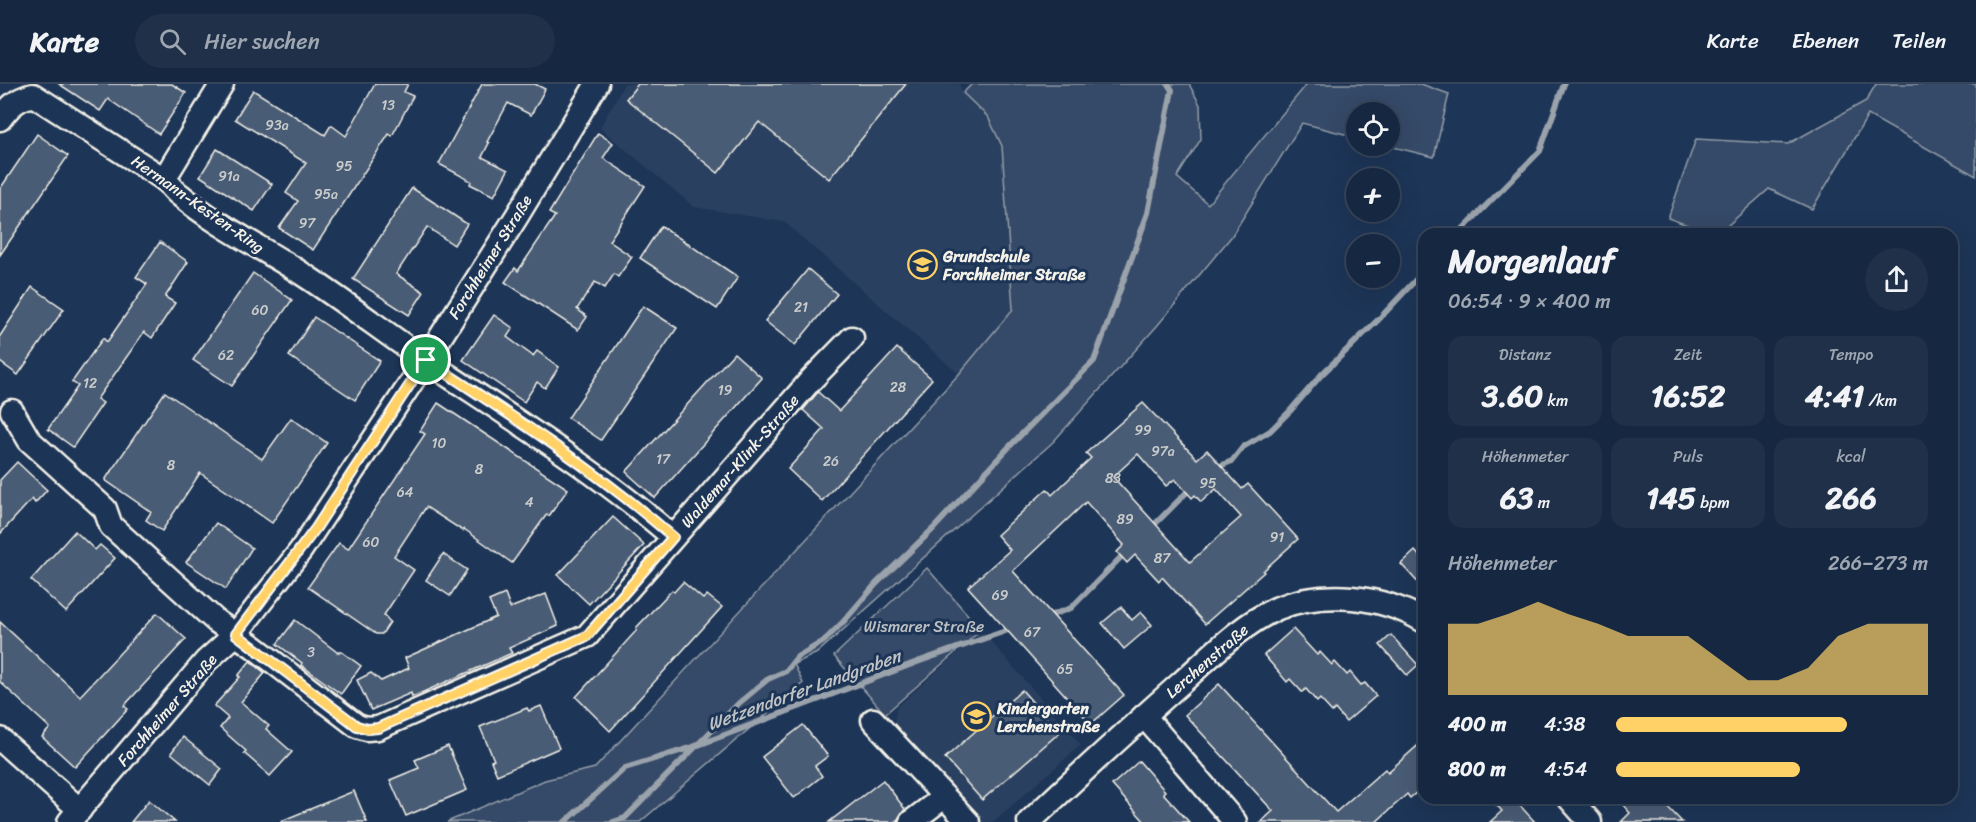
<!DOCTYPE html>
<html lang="de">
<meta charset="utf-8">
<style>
:root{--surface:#162841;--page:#1f3048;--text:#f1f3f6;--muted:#9ea6b1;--line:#35445a;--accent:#ffd166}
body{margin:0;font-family:Sriracha,sans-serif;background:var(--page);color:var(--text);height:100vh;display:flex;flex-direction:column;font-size:22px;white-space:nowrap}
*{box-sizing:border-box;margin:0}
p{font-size:20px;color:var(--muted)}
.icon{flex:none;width:33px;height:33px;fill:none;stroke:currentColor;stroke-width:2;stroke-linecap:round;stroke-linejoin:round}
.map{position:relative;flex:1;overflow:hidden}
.side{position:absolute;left:1418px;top:144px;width:540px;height:576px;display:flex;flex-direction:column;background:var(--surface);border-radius:18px;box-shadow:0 6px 24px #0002,0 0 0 2px var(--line)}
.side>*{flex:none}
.tools{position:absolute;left:1346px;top:18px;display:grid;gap:12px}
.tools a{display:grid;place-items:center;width:54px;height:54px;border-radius:50%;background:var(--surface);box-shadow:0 6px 24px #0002,0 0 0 2px var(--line);font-size:30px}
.pin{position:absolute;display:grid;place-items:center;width:51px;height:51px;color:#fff;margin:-26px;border:3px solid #fff;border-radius:50%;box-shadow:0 2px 6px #0007}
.round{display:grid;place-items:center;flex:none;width:63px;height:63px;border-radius:32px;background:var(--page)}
.overview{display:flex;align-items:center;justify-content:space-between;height:102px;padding:0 30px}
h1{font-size:33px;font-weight:700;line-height:45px}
.figures{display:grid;grid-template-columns:repeat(3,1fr);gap:9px;height:102px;padding:6px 30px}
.figures div{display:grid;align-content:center;border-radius:15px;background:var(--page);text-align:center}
.figures b{font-size:30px;font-weight:700}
.figures small{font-size:16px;font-weight:400}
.figures p{font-size:16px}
.chart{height:168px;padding:12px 30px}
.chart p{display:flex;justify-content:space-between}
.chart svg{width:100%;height:108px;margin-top:6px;fill:var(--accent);opacity:.7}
ul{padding:0 30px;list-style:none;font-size:20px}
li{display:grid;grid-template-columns:96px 72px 1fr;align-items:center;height:45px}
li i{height:15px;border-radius:8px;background:var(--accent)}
header{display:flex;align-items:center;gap:36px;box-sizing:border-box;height:84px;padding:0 30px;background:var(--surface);border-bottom:2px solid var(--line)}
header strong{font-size:28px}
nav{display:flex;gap:33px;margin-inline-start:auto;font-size:21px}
.search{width:420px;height:54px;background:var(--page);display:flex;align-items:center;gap:15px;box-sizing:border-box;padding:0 21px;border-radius:33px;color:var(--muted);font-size:22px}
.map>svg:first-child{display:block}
.built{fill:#2a4060}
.green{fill:#354a67;stroke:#949ea8;stroke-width:1.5}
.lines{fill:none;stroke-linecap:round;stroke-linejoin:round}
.stream{stroke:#9aa2ab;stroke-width:6}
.building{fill:#485b74;stroke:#f4f1e8;stroke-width:1.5;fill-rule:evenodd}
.minor-casing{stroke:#f4f1e8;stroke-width:27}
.minor{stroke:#1d3557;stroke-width:22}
.route-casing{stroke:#fff;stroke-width:12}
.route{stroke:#ffd166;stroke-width:8}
.labels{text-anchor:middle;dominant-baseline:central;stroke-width:6;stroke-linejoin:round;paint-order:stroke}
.number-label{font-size:14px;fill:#c9cccb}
.street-label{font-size:16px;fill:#f4f1e8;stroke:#1d3557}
.poi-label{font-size:16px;font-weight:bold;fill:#f4f1e8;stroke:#1d3557;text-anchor:start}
.park-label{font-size:16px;fill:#bbbfc1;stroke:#1d3557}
.water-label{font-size:18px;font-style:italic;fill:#c0c3c4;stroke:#1d3557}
</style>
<header>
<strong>Karte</strong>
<div class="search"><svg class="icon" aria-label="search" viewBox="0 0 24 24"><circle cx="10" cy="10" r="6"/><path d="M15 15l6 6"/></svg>Hier suchen</div>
<nav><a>Karte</a><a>Ebenen</a><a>Teilen</a></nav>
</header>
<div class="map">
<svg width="1976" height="738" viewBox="0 0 1976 738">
<rect width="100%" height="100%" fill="#1d3557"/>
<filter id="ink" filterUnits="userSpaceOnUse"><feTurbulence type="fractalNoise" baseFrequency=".0167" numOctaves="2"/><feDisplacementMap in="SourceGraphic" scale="12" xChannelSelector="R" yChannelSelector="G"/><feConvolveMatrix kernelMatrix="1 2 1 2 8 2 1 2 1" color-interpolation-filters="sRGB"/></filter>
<g filter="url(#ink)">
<!-- built -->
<g class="built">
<path d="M 624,0 L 959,0 L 963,9 L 988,33 L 1002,62 L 1013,225 L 959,290 L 784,138 L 694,123 L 600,44 Z"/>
<path d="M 982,547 L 1081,661 L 993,738 L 980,738 L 894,643 L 896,624 Z"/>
</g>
<!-- green -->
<g class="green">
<path d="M 972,0 L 1189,0 L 1200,21 L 1201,55 L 1177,93 L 1208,120 L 1307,0 L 1421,0 L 1449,10 L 1434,73 L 1389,62 L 1389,28 L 1356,28 L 1356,53 L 1302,39 L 1231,153 L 1157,242 L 1053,358 L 817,569 L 794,580 L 803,599 L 640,738 L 447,738 L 545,696 L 595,684 L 959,290 L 1013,225 L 1002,62 L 988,33 L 963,9 Z"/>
<path d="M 1876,0 L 1976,0 L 1976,92 L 1868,31 L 1812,125 L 1769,105 L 1718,150 L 1712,150 L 1668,134 L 1696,55 L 1788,60 L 1866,17 Z"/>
<path d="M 927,484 L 981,546 L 885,630 L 834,572 Z"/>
</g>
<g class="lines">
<!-- stream -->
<g class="stream">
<path d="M 1458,150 L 1540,67 L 1564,0"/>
<path d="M 1215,384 L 1232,377 L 1243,363 L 1270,347 L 1290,327 L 1322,290 L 1379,235 L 1424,187"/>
<path d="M 1150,445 L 1191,404"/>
<path d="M 1046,533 L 1071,524 L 1125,469"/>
<path d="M 565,738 L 625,684 L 693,663 L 920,577 L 1014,544"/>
<path d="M 613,738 L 625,734 L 739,619 L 768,595 L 786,587 L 797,573 L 824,557 L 844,537 L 876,500 L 933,445 L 1009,363 L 1094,277 L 1148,129 L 1172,6 L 1168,0"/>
</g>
</g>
<!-- building -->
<g class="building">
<path d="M 59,0 L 172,0 L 186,9 L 159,50 L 108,15 L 100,27 Z"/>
<path d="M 375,0 L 408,0 L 404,8 L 413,12 L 392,52 L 389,50 L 313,166 L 279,144 L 298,117 L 286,109 L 306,79 L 235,35 L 253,6 L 325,51 L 331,41 L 346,52 Z"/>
<path d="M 482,0 L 535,0 L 545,5 L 531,31 L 508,19 L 487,58 L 489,59 L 482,73 L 508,86 L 494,112 L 470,100 L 471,97 L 439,80 Z"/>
<path d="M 638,0 L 906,0 L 829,95 L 759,38 L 718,89 L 626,15 Z"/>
<path d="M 598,49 L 613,59 L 603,74 L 645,102 L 609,157 L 632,173 L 618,193 L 614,190 L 605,204 L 595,198 L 577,225 L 587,233 L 578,246 L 505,198 L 515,184 L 518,187 L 555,132 L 549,129 Z"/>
<path d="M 37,50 L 68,72 L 0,171 L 0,105 Z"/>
<path d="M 217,65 L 272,100 L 254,127 L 200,92 Z"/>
<path d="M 412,104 L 467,140 L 454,161 L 427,143 L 396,190 L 424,208 L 409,231 L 353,195 Z"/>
<path d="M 661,142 L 738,193 L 717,225 L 640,174 Z"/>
<path d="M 160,158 L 188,178 L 165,213 L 175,219 L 152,254 L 144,248 L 97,315 L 103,319 L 73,363 L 48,345 L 78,302 L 72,298 L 103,254 L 107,258 L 147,200 L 136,193 Z"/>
<path d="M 808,185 L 837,210 L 795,261 L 765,237 Z"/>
<path d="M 253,189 L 292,216 L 232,302 L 193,276 Z"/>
<path d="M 32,203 L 64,225 L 18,291 L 0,278 L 0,252 Z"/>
<path d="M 643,222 L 677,244 L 601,356 L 568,334 Z"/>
<path d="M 494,231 L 513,244 L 507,253 L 533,272 L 537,267 L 559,283 L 545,304 L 537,298 L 524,318 L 463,276 Z"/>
<path d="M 314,233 L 380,277 L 355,316 L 289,272 Z"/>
<path d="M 897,264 L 932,295 L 822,417 L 788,385 L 824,345 L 803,326 L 818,308 L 839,327 Z"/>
<path d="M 734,269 L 762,294 L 655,414 L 626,388 Z"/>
<path d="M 165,308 L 262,375 L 291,334 L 327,359 L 272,439 L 200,389 L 162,447 L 146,436 L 151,428 L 105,396 Z"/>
<path d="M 438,319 L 568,405 L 549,432 L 547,430 L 512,479 L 464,445 L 463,447 L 426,423 L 394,472 L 414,486 L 384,531 L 390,538 L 382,550 L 376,550 L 308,503 L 339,459 L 348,465 L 425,350 L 420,347 Z"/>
<path d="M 1143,319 L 1197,375 L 1207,366 L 1242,405 L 1248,400 L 1298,455 L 1263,487 L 1264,488 L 1205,540 L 1162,493 L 1159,497 L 1135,471 L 1127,479 L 1117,468 L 1124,461 L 1086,418 L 1013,487 L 1124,611 L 1091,640 L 968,503 L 1010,466 L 997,451 L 1047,405 L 1052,411 L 1091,374 L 1086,369 ZM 1138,370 L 1166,402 L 1175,395 L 1192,414 L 1195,411 L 1201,418 L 1216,405 L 1241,433 L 1190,478 L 1113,393 Z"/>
<path d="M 17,378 L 47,406 L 35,419 L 32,415 L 0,450 L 0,396 Z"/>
<path d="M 613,433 L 644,461 L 589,520 L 558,491 Z"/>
<path d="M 216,439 L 252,464 L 226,505 L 186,478 Z"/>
<path d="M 75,447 L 95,466 L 100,461 L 115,474 L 66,528 L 31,496 Z"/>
<path d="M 1415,467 L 1424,477 L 1424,505 L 1401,480 Z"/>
<path d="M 443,470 L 467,486 L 450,512 L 426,496 Z"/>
<path d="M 683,498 L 703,515 L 707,511 L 722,523 L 610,647 L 576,613 L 637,546 L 636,544 L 672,506 L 674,508 Z"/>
<path d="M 505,510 L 510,524 L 546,510 L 558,542 L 509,564 L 512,569 L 412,613 L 411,609 L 371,626 L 357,596 L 371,589 L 381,597 L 409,584 L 405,574 L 496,533 L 489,517 Z"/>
<path d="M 1121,523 L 1132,536 L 1141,528 L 1152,541 L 1124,565 L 1102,539 Z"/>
<path d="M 157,529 L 186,555 L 124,622 L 128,625 L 75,683 L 42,653 L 50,644 L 0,598 L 0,538 L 80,612 Z"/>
<path d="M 295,536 L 337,568 L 342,568 L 361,582 L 341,610 L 301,581 L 302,579 L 277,560 Z"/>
<path d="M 1293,545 L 1317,571 L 1320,568 L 1332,581 L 1335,578 L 1347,591 L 1350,588 L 1361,601 L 1365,599 L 1376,612 L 1346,638 L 1335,625 L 1332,628 L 1320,615 L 1317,618 L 1306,605 L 1302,608 L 1290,595 L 1287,598 L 1264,571 Z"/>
<path d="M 1391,551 L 1418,581 L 1407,591 L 1380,561 Z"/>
<path d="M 250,577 L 265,589 L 241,618 L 269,642 L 266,645 L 292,668 L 270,692 L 244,669 L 246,667 L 220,644 L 228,634 L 214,622 L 240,593 L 238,592 Z"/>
<path d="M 1219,600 L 1336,728 L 1385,685 L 1388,688 L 1424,656 L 1424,702 L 1410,714 L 1407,710 L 1376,738 L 1261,738 L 1273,727 L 1185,631 Z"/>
<path d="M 1022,606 L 1059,649 L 982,716 L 945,674 Z"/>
<path d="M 541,622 L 559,664 L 497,691 L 491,677 L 494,676 L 480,643 L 527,624 L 529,627 Z"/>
<path d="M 803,641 L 828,672 L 815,682 L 822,692 L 794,714 L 762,673 Z"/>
<path d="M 183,653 L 222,685 L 210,701 L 171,669 Z"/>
<path d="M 448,662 L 467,706 L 406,732 L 390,696 L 419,684 L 415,676 Z"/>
<path d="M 1139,677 L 1165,707 L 1163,709 L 1189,738 L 1145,738 L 1112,701 Z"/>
<path d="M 883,696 L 905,725 L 898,735 L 894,738 L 829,738 Z"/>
<path d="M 354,707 L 367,738 L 281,738 L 281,737 Z"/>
<path d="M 1490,714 L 1513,714 L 1535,738 L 1490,738 L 1502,727 Z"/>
<path d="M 1617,714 L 1659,714 L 1682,738 L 1621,738 L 1630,729 Z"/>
<path d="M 149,716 L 175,738 L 131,738 Z"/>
</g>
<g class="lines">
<defs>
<g id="minor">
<path d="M 0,35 C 10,22 17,15 33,11 L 164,95 C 170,100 174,107 180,111 C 220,144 267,166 310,195 C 349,221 387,250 425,276 C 510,333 596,386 673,453"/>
<path d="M 164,95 L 222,0"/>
<path d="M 12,327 L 29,356 L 105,425 L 111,442 L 216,537 L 254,563 L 357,642 L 367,645 L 378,644 L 587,552 L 811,296 L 852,254"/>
<path d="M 1144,632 L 1235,738"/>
<path d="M 873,636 L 968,738"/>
<path d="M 0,655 L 80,726"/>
<path d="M 1569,714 L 1590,738"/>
<path d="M 69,738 L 206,577 L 236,550 L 301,466 L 426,276 L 517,132 L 597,0"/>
<path d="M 911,738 L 944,713"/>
<path d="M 1029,738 C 1079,691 1129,645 1181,599 C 1210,573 1241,540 1278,524 C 1324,506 1381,511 1424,537"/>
</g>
</defs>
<!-- minor casing -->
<use href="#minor" class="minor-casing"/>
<!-- minor -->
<use href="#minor" class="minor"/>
</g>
</g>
<g class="lines" filter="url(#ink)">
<defs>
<path id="route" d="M 426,276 C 511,331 596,386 673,453 L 587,552 L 378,644 L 368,645 L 357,642 L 236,550 L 316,444 Z"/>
</defs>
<!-- route casing -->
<use href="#route" class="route-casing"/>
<!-- route -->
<use href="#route" class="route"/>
</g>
<!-- icons -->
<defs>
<symbol id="school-ring" viewBox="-11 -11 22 22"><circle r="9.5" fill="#1d3557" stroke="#ffd166" stroke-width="1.5"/><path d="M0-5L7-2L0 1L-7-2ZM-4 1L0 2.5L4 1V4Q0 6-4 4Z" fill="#ffd166"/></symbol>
</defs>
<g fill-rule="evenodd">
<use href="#school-ring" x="906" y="164" width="33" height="33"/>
<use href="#school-ring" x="960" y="616" width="33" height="33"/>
</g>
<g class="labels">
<!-- number labels -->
<g class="number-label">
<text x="388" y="21">13</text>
<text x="277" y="41">93a</text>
<text x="344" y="82">95</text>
<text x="229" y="92">91a</text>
<text x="326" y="110">95a</text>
<text x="307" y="139">97</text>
<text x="801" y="223">21</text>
<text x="260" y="226">60</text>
<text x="226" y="271">62</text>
<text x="90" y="299">12</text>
<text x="898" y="303">28</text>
<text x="725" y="306">19</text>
<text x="1143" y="346">99</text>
<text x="439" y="359">10</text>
<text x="1163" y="367">97a</text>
<text x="663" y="375">17</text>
<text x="831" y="377">26</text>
<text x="171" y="381">8</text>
<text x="479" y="385">8</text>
<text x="1113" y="394">83</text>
<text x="1208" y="399">95</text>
<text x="405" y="408">64</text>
<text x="529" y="418">4</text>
<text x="1125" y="435">89</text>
<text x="1277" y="453">91</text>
<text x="371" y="458">60</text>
<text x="1162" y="474">87</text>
<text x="1000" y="511">69</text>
<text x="1032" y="548">67</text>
<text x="311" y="568">3</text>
<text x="1065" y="585">65</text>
</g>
<!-- street labels -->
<g class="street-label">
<text transform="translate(198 120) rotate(35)">Hermann-Kesten-Ring</text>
<text transform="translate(490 173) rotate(-58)">Forchheimer Straße</text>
<text transform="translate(740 377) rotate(-49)">Waldemar-Klink-Straße</text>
<text transform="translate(1207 577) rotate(-41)">Lerchenstraße</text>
<text transform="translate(167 626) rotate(-49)">Forchheimer Straße</text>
</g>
<!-- poi labels -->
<g class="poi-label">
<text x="943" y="172">Grundschule<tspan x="943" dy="18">Forchheimer Straße</tspan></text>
<text x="997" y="624">Kindergarten<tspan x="997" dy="18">Lerchenstraße</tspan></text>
</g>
<!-- park labels -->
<g class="park-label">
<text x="924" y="542">Wismarer Straße</text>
</g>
<!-- water labels -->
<g class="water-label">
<text transform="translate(804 606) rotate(-20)">Wetzendorfer Landgraben</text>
</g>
</g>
</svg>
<div class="tools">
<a><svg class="icon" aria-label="locate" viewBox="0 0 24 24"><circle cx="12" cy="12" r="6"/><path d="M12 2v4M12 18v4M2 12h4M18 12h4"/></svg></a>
<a>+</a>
<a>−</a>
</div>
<div class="pin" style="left:426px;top:276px;background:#1e9e55"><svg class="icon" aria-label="arrive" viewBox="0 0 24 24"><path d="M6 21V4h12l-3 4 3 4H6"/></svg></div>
<section class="side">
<div class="overview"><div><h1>Morgenlauf</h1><p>06:54 · 9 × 400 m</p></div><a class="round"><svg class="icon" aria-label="share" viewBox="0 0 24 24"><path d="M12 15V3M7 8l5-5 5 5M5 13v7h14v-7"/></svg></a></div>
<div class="figures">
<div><p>Distanz</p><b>3.60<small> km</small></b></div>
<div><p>Zeit</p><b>16:52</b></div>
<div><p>Tempo</p><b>4:41<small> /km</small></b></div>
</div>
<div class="figures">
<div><p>Höhenmeter</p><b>63<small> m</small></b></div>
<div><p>Puls</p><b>145<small> bpm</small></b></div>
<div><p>kcal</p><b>266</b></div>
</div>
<div class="chart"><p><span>Höhenmeter</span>266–273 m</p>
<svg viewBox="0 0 160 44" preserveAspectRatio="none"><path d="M0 44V15L10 15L20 11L30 6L40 11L50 15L60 20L70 20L80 20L90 29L100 38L110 38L120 33L130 20L140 15L150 15L160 15V44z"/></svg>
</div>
<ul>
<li><b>400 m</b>4:38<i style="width:74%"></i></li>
<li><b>800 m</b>4:54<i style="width:59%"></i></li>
</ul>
</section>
</div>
